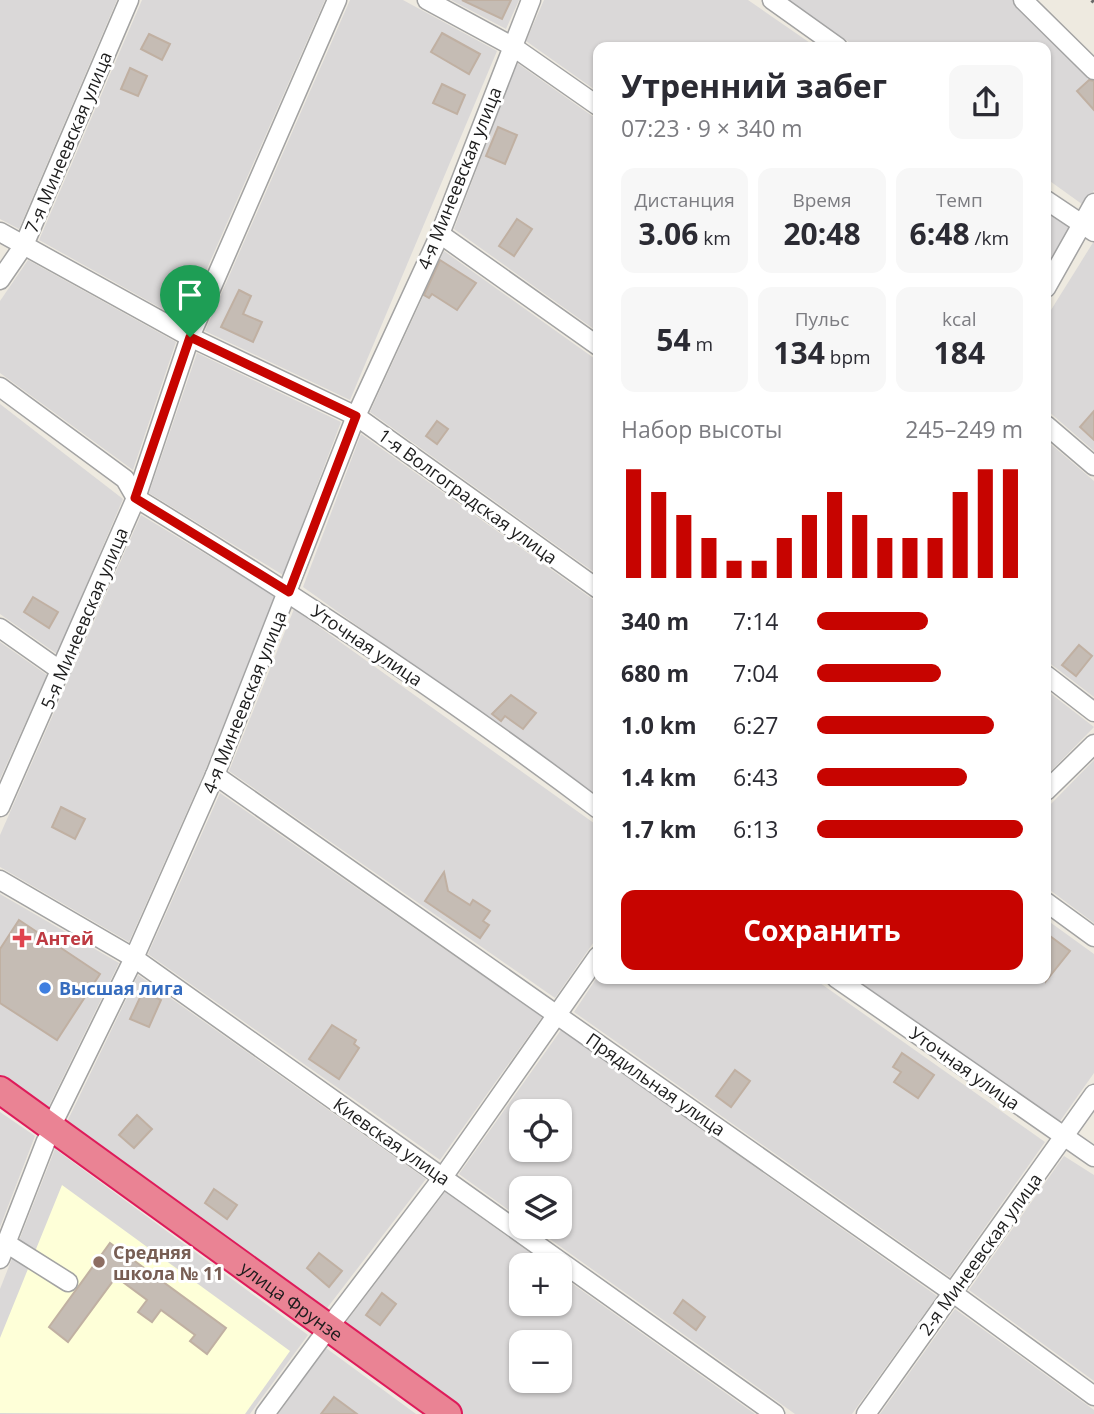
<!DOCTYPE html>
<html lang="ru">
<meta charset="utf-8">
<style>
:root{--surface:#fff;--page:#f7f7f7;--text:#2b2b33;--muted:#7c7c81;--accent:#c70400}
body{margin:0;font-family:"Open Sans",sans-serif;background:var(--page);color:var(--text);height:100vh;display:flex;flex-direction:column;font-size:26px;white-space:nowrap}
*{box-sizing:border-box;margin:0}
p{font-size:23px;color:var(--muted)}
.icon{flex:none;width:38px;height:38px;fill:none;stroke:currentColor;stroke-width:2;stroke-linecap:round;stroke-linejoin:round}
.map{position:relative;flex:1;overflow:hidden}
.panel{position:absolute;left:593px;top:42px;width:458px;height:942px;display:flex;flex-direction:column;background:var(--surface);border-radius:14px;box-shadow:0 2px 5px #0004}
.panel>*{flex:none}
.tools{position:absolute;left:509px;top:1099px;display:grid;gap:14px}
.tools a{display:grid;place-items:center;width:63px;height:63px;border-radius:14px;background:var(--surface);box-shadow:0 2px 5px #0004;font-size:35px}
.pin{position:absolute;display:grid;place-items:center;width:60px;height:60px;color:#fff;margin:-72px -30px;border-radius:50% 50% 50% 0;rotate:-45deg;box-shadow:0 0 7px #0007}
.pin .icon{rotate:45deg}
.round{display:grid;place-items:center;flex:none;width:74px;height:74px;border-radius:14px;background:var(--page)}
.summary{display:flex;align-items:center;justify-content:space-between;height:119px;padding:0 28px}
h1{font-size:32px;font-weight:700;line-height:52px}
.figures{display:grid;grid-template-columns:repeat(3,1fr);gap:10px;height:119px;padding:7px 28px}
.figures div{display:grid;align-content:center;border-radius:14px;background:var(--page);text-align:center}
.figures b{font-size:30px;font-weight:700}
.figures small{font-size:19px;font-weight:400}
.figures p{font-size:19px}
.chart{height:196px;padding:14px 28px}
.chart p{display:flex;justify-content:space-between}
.chart svg{width:100%;height:126px;margin-top:7px;stroke:var(--accent);stroke-width:6}
.primary-button{display:flex;gap:14px;margin-top:auto;padding:14px 28px}
.primary-button a{flex:1;height:80px;border-radius:14px;background:var(--accent);color:#fff;font-size:28px;font-weight:700;line-height:80px;text-align:center}
ul{padding:0 28px;list-style:none;font-size:23px}
li{display:grid;grid-template-columns:112px 84px 1fr;align-items:center;height:52px}
li i{height:18px;border-radius:9px;background:var(--accent)}
.map>svg:first-child{display:block}
.residential{fill:#dad8d8;fill-rule:evenodd}
.education{fill:#feffd8}
.building{fill:#c5bcb4;stroke:#c0b0a2;stroke-width:2}
.lines{fill:none;stroke-linecap:round;stroke-linejoin:round}
.minor-casing{stroke:#a3a3a3;stroke-width:21}
.highway-casing{stroke:#de1b5a;stroke-width:30}
.minor{stroke:#fff;stroke-width:18}
.highway{stroke:#ea8394;stroke-width:26}
.rail{stroke:#6a6a6a;stroke-width:4.5;stroke-dasharray:14 14;stroke-linecap:butt}
.route-casing{stroke:#fff;stroke-width:14}
.route{stroke:#c70400;stroke-width:9}
.health-dot{fill:#e0444e;stroke:#fff;stroke-width:2.5}
.shop-dot{fill:#3f7fe0;stroke:#fff;stroke-width:2.5}
.education-dot{fill:#8d6e63;stroke:#fff;stroke-width:2.5}
.labels{text-anchor:middle;dominant-baseline:central;stroke-width:6;stroke-linejoin:round;paint-order:stroke}
.street-label{font-size:18px;fill:#1c1c1c;stroke:#fff}
.health-label{font-size:18px;font-weight:bold;fill:#be3a42;stroke:#fff;text-anchor:start}
.shop-label{font-size:18px;font-weight:bold;fill:#366cbe;stroke:#fff;text-anchor:start}
.education-label{font-size:18px;font-weight:bold;fill:#785e54;stroke:#fff;text-anchor:start}
</style>
<div class="map">
<svg width="1094" height="1414" viewBox="0 0 1094 1414">
<rect width="100%" height="100%" fill="#eeeae0"/>
<!-- residential -->
<g class="residential">
<path d="M 0,0 L 117,0 L 19,229 L 0,219 Z"/>
<path d="M 142,0 L 325,0 L 184,321 L 39,240 Z"/>
<path d="M 350,0 L 403,0 L 497,51 L 350,400 L 205,331 Z"/>
<path d="M 451,0 L 519,0 L 506,29 Z"/>
<path d="M 544,0 L 748,0 L 816,47 L 598,47 L 598,92 L 526,41 Z"/>
<path d="M 788,0 L 1013,0 L 1077,46 L 1094,69 L 1094,190 L 1086,207 L 1047,179 L 1046,47 L 856,47 Z"/>
<path d="M 517,63 L 598,120 L 598,332 L 454,229 Z"/>
<path d="M 1047,207 L 1075,227 L 1047,274 Z"/>
<path d="M 1094,241 L 1094,451 L 1047,410 L 1046,318 Z"/>
<path d="M 444,251 L 598,361 L 598,575 L 370,412 Z"/>
<path d="M 28,260 L 176,342 L 133,470 L 0,373 L 0,301 Z"/>
<path d="M 197,353 L 341,422 L 283,575 L 149,493 Z"/>
<path d="M 0,404 L 123,499 L 57,654 L 0,614 Z"/>
<path d="M 361,434 L 598,603 L 598,797 L 303,587 Z"/>
<path d="M 1046,440 L 1094,481 L 1094,697 L 1047,661 Z"/>
<path d="M 141,515 L 275,596 L 205,771 L 129,942 L 0,867 L 0,835 Z"/>
<path d="M 294,609 L 598,826 L 598,936 L 555,998 L 229,771 Z"/>
<path d="M 0,642 L 47,675 L 0,779 Z"/>
<path d="M 1046,690 L 1094,727 L 1047,775 L 1046,775 Z"/>
<path d="M 1094,760 L 1094,923 L 1046,887 L 1047,808 Z"/>
<path d="M 220,793 L 542,1017 L 440,1160 L 148,954 Z"/>
<path d="M 0,894 L 119,963 L 45,1114 L 0,1084 Z"/>
<path d="M 1047,920 L 1094,954 L 1094,1073 L 1058,1124 L 853,978 L 1046,978 Z"/>
<path d="M 138,975 L 426,1179 L 321,1316 L 64,1128 Z"/>
<path d="M 598,976 L 813,978 L 1045,1142 L 950,1277 L 574,1012 Z"/>
<path d="M 561,1030 L 937,1296 L 852,1414 L 795,1414 L 533,1227 L 560,1227 L 560,1188 L 522,1188 L 521,1219 L 459,1174 ZM 522,1111 L 560,1111 L 560,1150 L 522,1150 Z"/>
<path d="M 0,1112 L 35,1136 L 0,1227 Z"/>
<path d="M 55,1149 L 308,1335 L 250,1414 L 0,1414 L 0,1289 Z"/>
<path d="M 1064,1156 L 1094,1175 L 1094,1381 L 969,1290 Z"/>
<path d="M 445,1192 L 547,1265 L 522,1265 L 522,1304 L 560,1304 L 560,1275 L 755,1414 L 455,1414 L 340,1330 ZM 522,1342 L 560,1342 L 560,1381 L 522,1381 Z"/>
<path d="M 955,1309 L 1094,1410 L 1094,1414 L 880,1414 Z"/>
<path d="M 326,1348 L 416,1414 L 278,1414 Z"/>
</g>
<!-- education -->
<path class="education" d="M 62,1185 L 290,1351 L 245,1414 L 0,1413 L 0,1338 Z"/>
<!-- building -->
<g class="building">
<path d="M 462,0 L 511,0 L 502,19 Z"/>
<path d="M 442,33 L 480,54 L 469,74 L 431,52 Z"/>
<path d="M 149,34 L 170,44 L 162,60 L 141,49 Z"/>
<path d="M 130,68 L 147,76 L 138,96 L 121,89 Z"/>
<path d="M 1089,80 L 1094,81 L 1094,110 L 1077,91 Z"/>
<path d="M 442,84 L 465,95 L 457,114 L 433,103 Z"/>
<path d="M 498,127 L 517,135 L 505,164 L 486,156 Z"/>
<path d="M 517,219 L 532,229 L 514,256 L 499,246 Z"/>
<path d="M 440,260 L 476,283 L 457,310 L 432,294 L 429,298 L 424,295 Z"/>
<path d="M 239,290 L 251,296 L 243,314 L 262,322 L 253,342 L 221,327 Z"/>
<path d="M 1094,411 L 1094,440 L 1080,427 Z"/>
<path d="M 437,421 L 448,429 L 437,444 L 426,436 Z"/>
<path d="M 33,597 L 58,612 L 49,628 L 24,612 Z"/>
<path d="M 1079,645 L 1092,656 L 1076,676 L 1062,665 Z"/>
<path d="M 511,695 L 536,713 L 523,729 L 505,716 L 501,721 L 492,714 Z"/>
<path d="M 61,807 L 85,819 L 75,839 L 52,827 Z"/>
<path d="M 444,872 L 448,891 L 470,905 L 473,900 L 490,911 L 483,921 L 489,925 L 480,938 L 425,901 Z"/>
<path d="M 19,920 L 100,974 L 57,1040 L 0,1003 L 0,949 Z"/>
<path d="M 1046,933 L 1070,951 L 1046,981 Z"/>
<path d="M 143,991 L 161,1000 L 149,1027 L 130,1019 Z"/>
<path d="M 332,1025 L 356,1040 L 354,1044 L 359,1048 L 339,1079 L 309,1059 Z"/>
<path d="M 902,1053 L 934,1075 L 918,1098 L 894,1082 L 901,1072 L 893,1067 Z"/>
<path d="M 735,1070 L 750,1081 L 731,1107 L 716,1096 Z"/>
<path d="M 137,1115 L 152,1129 L 134,1148 L 119,1135 Z"/>
<path d="M 214,1189 L 237,1205 L 227,1219 L 205,1203 Z"/>
<path d="M 110,1243 L 226,1328 L 207,1354 L 190,1341 L 195,1335 L 161,1310 L 152,1322 L 138,1312 L 147,1300 L 116,1277 L 68,1342 L 49,1327 Z"/>
<path d="M 319,1253 L 342,1271 L 329,1287 L 307,1268 Z"/>
<path d="M 382,1293 L 396,1304 L 380,1325 L 366,1315 Z"/>
<path d="M 683,1300 L 705,1317 L 696,1330 L 674,1313 Z"/>
<path d="M 334,1397 L 357,1414 L 321,1414 Z"/>
</g>
<g class="lines">
<defs>
<g id="minor">
<path d="M 427,0 L 512,46 L 598,106"/>
<path d="M 772,0 L 838,47"/>
<path d="M 1023,0 L 1094,70"/>
<path d="M 1046,200 L 1094,232"/>
<path d="M 0,232 L 190,337 L 356,416 L 598,589"/>
<path d="M 440,234 L 598,346"/>
<path d="M 0,280 L 24,245 L 129,0"/>
<path d="M 1046,288 L 1094,203"/>
<path d="M 0,387 L 125,479 L 136,498 C 295,595 450,697 598,809"/>
<path d="M 1046,425 L 1094,466"/>
<path d="M 0,628 L 61,671"/>
<path d="M 1046,675 L 1094,712"/>
<path d="M 215,775 L 953,1293 L 1094,1396"/>
<path d="M 1046,791 L 1094,744"/>
<path d="M 0,807 L 136,498 L 190,337 L 337,0"/>
<path d="M 0,880 L 134,958 L 775,1414"/>
<path d="M 1046,902 L 1094,937"/>
<path d="M 836,978 L 1094,1157"/>
<path d="M 52,1125 L 134,958 L 215,775 L 356,416 L 440,234 L 531,0"/>
<path d="M 6,1243 L 68,1282"/>
<path d="M 0,1259 L 46,1141"/>
<path d="M 329,1327 L 443,1177 L 598,956"/>
<path d="M 265,1414 L 321,1338"/>
<path d="M 866,1414 L 1094,1094"/>
</g>
<g id="highway">
<path id="s1" d="M 0,1090 L 448,1414"/>
</g>
</defs>
<!-- minor casing -->
<use href="#minor" class="minor-casing"/>
<!-- highway casing -->
<use href="#highway" class="highway-casing"/>
<!-- minor -->
<use href="#minor" class="minor"/>
<!-- highway -->
<use href="#highway" class="highway"/>
<!-- rail -->
<path class="rail" d="M 1092,0 L 1094,2"/>
</g>
<g class="lines">
<defs>
<path id="route" d="M 190,337 L 356,416 L 289,592 L 135,498 Z"/>
</defs>
<!-- route casing -->
<use href="#route" class="route-casing"/>
<!-- route -->
<use href="#route" class="route"/>
</g>
<!-- markers -->
<path class="health-dot" d="M18.5 927.5h7v7h7v7h-7v7h-7v-7h-7v-7h7z"/>
<circle class="shop-dot" cx="45" cy="988" r="7"/>
<circle class="education-dot" cx="99" cy="1262" r="7"/>
<g class="labels">
<!-- street labels -->
<g class="street-label">
<text transform="translate(68 142) rotate(-67)">7-я Минеевская улица</text>
<text transform="translate(459 178) rotate(-68)">4-я Минеевская улица</text>
<text transform="translate(468 496) rotate(36)">1-я Волгоградская улица</text>
<text transform="translate(84 618) rotate(-67)">5-я Минеевская улица</text>
<text transform="translate(367 645) rotate(34)">Уточная улица</text>
<text transform="translate(244 702) rotate(-68)">4-я Минеевская улица</text>
<text transform="translate(965 1068) rotate(35)">Уточная улица</text>
<text transform="translate(656 1084) rotate(35)">Прядильная улица</text>
<text transform="translate(392 1141) rotate(35)">Киевская улица</text>
<text transform="translate(980 1254) rotate(-54)">2-я Минеевская улица</text>
<text stroke="none"><textPath href="#s1" startOffset="360">улица Фрунзе</textPath></text>
</g>
<!-- health labels -->
<g class="health-label">
<text x="36" y="938">Антей</text>
</g>
<!-- shop labels -->
<g class="shop-label">
<text x="59" y="988">Высшая лига</text>
</g>
<!-- education labels -->
<g class="education-label">
<text x="113" y="1252">Средняя<tspan x="113" dy="21">школа № 11</tspan></text>
</g>
</g>
</svg>
<div class="tools">
<a><svg class="icon" aria-label="locate" viewBox="0 0 24 24"><circle cx="12" cy="12" r="6"/><path d="M12 2v4M12 18v4M2 12h4M18 12h4"/></svg></a>
<a><svg class="icon" aria-label="layers" viewBox="0 0 24 24"><path d="M12 4l9 5-9 5-9-5zM3 14l9 5 9-5"/></svg></a>
<a>+</a>
<a>−</a>
</div>
<div class="pin" style="left:190px;top:337px;background:#1e9e55"><svg class="icon" aria-label="arrive" viewBox="0 0 24 24"><path d="M6 21V4h12l-3 4 3 4H6"/></svg></div>
<section class="panel">
<div class="summary"><div><h1>Утренний забег</h1><p>07:23 · 9 × 340 m</p></div><a class="round"><svg class="icon" aria-label="share" viewBox="0 0 24 24"><path d="M12 15V3M7 8l5-5 5 5M5 13v7h14v-7"/></svg></a></div>
<div class="figures">
<div><p>Дистанция</p><b>3.06<small> km</small></b></div>
<div><p>Время</p><b>20:48</b></div>
<div><p>Темп</p><b>6:48<small> /km</small></b></div>
</div>
<div class="figures">
<div><b>54<small> m</small></b></div>
<div><p>Пульс</p><b>134<small> bpm</small></b></div>
<div><p>kcal</p><b>184</b></div>
</div>
<div class="chart"><p><span>Набор высоты</span>245–249 m</p>
<svg viewBox="0 0 160 44" preserveAspectRatio="none"><path d="M5 44V6M15 44V14M25 44V22M35 44V30M45 44V38M55 44V38M65 44V30M75 44V22M85 44V14M95 44V22M105 44V30M115 44V30M125 44V30M135 44V14M145 44V6M155 44V6"/></svg>
</div>
<ul>
<li><b>340 m</b>7:14<i style="width:54%"></i></li>
<li><b>680 m</b>7:04<i style="width:60%"></i></li>
<li><b>1.0 km</b>6:27<i style="width:86%"></i></li>
<li><b>1.4 km</b>6:43<i style="width:73%"></i></li>
<li><b>1.7 km</b>6:13<i style="width:100%"></i></li>
</ul>
<div class="primary-button"><a>Сохранить</a></div>
</section>
</div>
